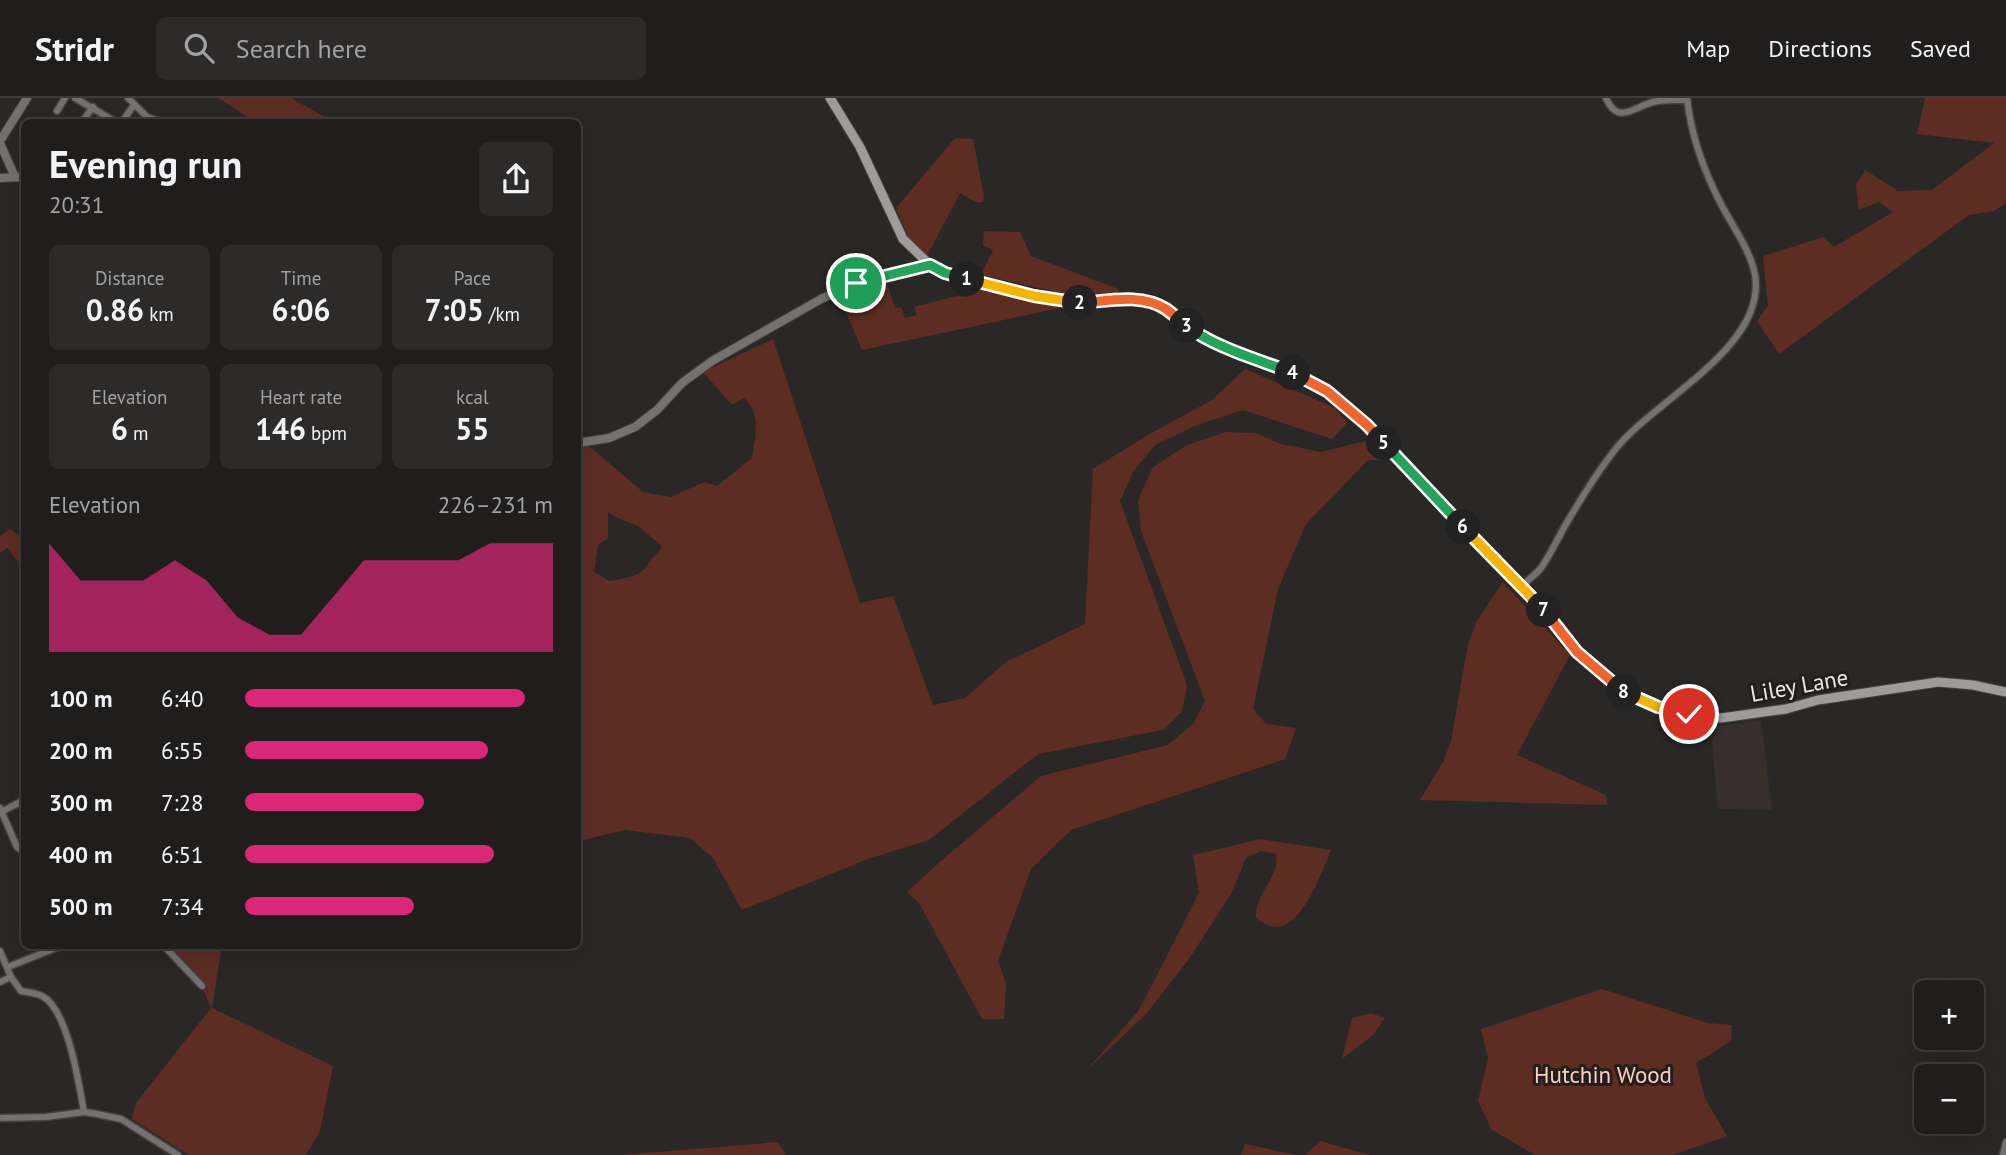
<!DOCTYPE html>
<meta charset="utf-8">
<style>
:root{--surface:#201e1d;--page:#2d2b2a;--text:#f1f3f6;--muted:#a2a2a4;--line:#3d3c3b;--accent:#db2777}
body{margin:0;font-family:"PT Sans",sans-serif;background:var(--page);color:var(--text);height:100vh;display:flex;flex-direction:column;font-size:26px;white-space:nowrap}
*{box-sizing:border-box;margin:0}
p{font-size:23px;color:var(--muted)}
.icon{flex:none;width:38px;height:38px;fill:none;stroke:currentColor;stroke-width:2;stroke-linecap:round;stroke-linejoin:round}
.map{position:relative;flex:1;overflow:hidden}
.drawer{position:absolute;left:21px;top:21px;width:560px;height:830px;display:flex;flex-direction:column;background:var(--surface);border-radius:10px;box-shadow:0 7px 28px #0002,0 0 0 2px var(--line)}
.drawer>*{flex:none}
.tools{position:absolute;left:1914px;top:882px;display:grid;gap:14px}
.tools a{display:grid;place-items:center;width:70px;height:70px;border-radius:10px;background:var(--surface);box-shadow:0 7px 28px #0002,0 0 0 2px var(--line);font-size:35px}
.pin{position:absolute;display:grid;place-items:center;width:60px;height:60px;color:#fff;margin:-30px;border:4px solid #fff;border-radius:50%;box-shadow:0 2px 7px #0007}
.km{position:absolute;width:35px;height:35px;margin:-18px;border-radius:50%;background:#222;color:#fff;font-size:19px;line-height:35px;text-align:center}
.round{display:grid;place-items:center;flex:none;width:74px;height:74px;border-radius:10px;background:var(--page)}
.headline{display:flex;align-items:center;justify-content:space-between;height:119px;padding:0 28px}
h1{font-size:38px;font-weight:600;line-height:52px}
.stats{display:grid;grid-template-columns:repeat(3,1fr);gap:10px;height:119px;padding:7px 28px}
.stats div{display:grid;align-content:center;border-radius:10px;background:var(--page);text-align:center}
.stats b{font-size:30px;font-weight:600}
.stats small{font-size:19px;font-weight:400}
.stats p{font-size:19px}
.chart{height:196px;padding:14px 28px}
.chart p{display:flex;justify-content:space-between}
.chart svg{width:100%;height:126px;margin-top:7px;fill:var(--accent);opacity:.7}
ul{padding:0 28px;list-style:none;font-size:23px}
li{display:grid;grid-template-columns:112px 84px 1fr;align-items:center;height:52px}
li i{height:18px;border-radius:9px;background:var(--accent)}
header{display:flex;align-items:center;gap:42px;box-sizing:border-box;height:98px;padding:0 35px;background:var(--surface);border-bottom:2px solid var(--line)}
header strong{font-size:33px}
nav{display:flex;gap:38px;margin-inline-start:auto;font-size:24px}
.search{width:490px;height:63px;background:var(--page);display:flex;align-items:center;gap:18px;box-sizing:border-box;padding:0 24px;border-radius:10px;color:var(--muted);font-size:26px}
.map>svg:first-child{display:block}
.built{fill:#382f2d}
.green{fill:#5d2d22;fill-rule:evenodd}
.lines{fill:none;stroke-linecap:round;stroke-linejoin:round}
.minor-casing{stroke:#454342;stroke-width:9}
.tertiary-casing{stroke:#454342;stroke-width:10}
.secondary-casing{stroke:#454342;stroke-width:11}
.minor{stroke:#737271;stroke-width:6}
.tertiary{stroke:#737271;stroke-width:8}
.secondary{stroke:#9e9b9b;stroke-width:9}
.split-1-casing{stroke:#fff;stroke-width:14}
.split-2-casing{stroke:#fff;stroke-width:14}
.split-3-casing{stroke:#fff;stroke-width:14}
.split-4-casing{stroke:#fff;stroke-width:14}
.split-5-casing{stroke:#fff;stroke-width:14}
.split-6-casing{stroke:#fff;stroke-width:14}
.split-7-casing{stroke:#fff;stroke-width:14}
.split-8-casing{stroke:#fff;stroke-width:14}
.split-9-casing{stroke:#fff;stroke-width:14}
.split-1{stroke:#22a559;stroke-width:9}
.split-2{stroke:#f5b400;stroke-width:9}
.split-3{stroke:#f0652b;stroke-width:9}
.split-4{stroke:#22a559;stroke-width:9}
.split-5{stroke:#f0652b;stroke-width:9}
.split-6{stroke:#22a559;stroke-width:9}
.split-7{stroke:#f5b400;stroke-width:9}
.split-8{stroke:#f0652b;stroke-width:9}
.split-9{stroke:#f5b400;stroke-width:9}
.labels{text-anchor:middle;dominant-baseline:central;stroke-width:6;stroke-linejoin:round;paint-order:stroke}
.street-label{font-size:23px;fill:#eae8e7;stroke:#211e1d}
.park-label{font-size:23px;fill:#fdcdc0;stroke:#211e1d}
</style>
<header>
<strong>Stridr</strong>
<div class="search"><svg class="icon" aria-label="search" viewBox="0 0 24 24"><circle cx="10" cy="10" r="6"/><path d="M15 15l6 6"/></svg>Search here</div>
<nav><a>Map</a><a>Directions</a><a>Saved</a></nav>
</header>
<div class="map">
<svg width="2006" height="1057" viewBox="0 0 2006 1057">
<rect width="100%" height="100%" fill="#2a2827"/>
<!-- built -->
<path class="built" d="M 1761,622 L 1772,712 L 1718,711 L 1712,644 L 1718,628 Z"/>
<!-- green -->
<g class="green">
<path d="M 218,0 L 291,0 L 325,19 L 322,24 L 255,24 Z"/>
<path d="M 1925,0 L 2006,0 L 2006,105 L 1994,113 L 1969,117 L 1779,256 L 1757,223 L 1768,208 L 1763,158 L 1824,139 L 1834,149 L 1893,114 L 1879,104 L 1859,112 L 1856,87 L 1865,72 L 1898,93 L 1932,92 L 1994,45 L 1917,36 Z"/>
<path d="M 955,40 L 973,41 L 984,98 L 983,104 L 975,104 L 960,95 L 927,158 L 908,138 L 896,110 Z"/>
<path d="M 984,133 L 1020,134 L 1031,158 L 1118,191 L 1120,197 L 1075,198 L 981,177 L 993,152 L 983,147 Z"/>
<path d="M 886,182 L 895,210 L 901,209 L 905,220 L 917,217 L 914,209 L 957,198 L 968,199 L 967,184 L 1060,210 L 862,252 L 839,197 Z"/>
<path d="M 773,241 L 860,505 L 893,498 L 933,607 L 965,600 L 1006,564 L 1085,526 L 1093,371 L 1146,338 L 1212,302 L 1245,271 L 1335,310 L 1347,325 L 1332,341 L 1243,312 L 1197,327 L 1155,347 L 1133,374 L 1120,403 L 1187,587 L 1182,613 L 1163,632 L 1038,656 L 929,742 L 868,761 L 742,812 L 713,760 L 690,740 L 625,732 L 578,743 L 578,348 L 589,348 L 643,394 L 671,399 L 704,384 L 717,388 L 752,360 C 755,340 762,315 744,300 L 732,307 L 703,274 ZM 608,414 L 618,420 L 638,428 L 662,448 L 658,456 C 651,460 652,462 647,468 C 638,480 623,480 610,483 L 594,474 L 598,447 L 608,440 Z"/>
<path d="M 1225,334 L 1255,335 L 1281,346 L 1321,354 L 1370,342 L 1390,362 L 1368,362 L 1306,426 L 1278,491 L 1253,611 L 1266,626 L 1296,630 L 1285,661 L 1071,732 L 1031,771 L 998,863 L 1006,885 L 1004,921 L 982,921 L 919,805 L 907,794 L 941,763 L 1041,678 L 1168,647 L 1194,625 L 1205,603 L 1141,433 L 1138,402 L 1153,369 L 1187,347 Z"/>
<path d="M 10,431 L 24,440 L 24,460 L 19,464 L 7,450 L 0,455 L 0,438 Z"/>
<path d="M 1503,484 L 1570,557 L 1517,657 L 1606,697 L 1607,707 L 1420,702 L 1443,664 L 1451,643 L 1468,546 L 1477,523 Z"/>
<path d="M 1260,741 L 1331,752 C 1322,773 1301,837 1270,828 C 1265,826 1260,823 1256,820 C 1254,796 1280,780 1276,756 L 1261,753 L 1246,760 L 1231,796 L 1189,861 L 1146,916 L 1087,972 L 1139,912 L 1199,795 L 1193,757 Z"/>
<path d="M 161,847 L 222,847 L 212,910 L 333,968 L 320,1033 L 306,1057 L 189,1057 L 132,1021 L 136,1005 L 211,910 L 202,888 L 162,852 Z"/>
<path d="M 1602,891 L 1708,925 L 1732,927 L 1731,943 L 1696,965 L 1705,1000 L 1727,1038 L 1673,1057 L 1535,1057 L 1492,1032 L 1478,1003 L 1488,960 L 1481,931 Z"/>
<path d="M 1371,915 L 1385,920 L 1373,937 L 1342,961 L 1352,920 Z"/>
<path d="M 1320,1043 L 1370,1057 L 1305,1057 Z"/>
<path d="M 778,1044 L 786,1057 L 622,1057 Z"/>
<path d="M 1245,1046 L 1296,1057 L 1241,1057 Z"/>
</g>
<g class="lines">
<defs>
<g id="minor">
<path d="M 75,0 L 116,24"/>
<path d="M 128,0 L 147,19 L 163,24"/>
<path d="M 1606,0 C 1618,27 1632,10 1653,4 C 1663,1 1675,2 1687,2"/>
<path d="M 57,13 L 65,0"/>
<path d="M 82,24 L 93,9"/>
<path d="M 122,24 L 134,7"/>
<path d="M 1522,488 C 1528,482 1536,476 1541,470 C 1550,457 1557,442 1565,428 C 1580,402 1596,376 1614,353 C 1652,303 1767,250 1755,177 C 1751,154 1734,130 1723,110 C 1705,76 1691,38 1687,0"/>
<path d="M 0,710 L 17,749 L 24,754"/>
<path d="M 1,714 L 24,702"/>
<path d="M 163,847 L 202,888"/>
<path d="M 0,853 L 11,879 L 21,893 C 27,894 36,895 42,898 C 68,911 79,987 84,1014"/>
<path d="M 8,869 L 63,847"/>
<path d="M 0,884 L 11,879"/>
<path d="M 0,1020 L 46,1019 L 84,1014 L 97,1016 L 121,1021 L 178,1057"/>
<path d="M 2003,1057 L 2006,1044"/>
</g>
<g id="tertiary">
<path d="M 0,43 L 27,0"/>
<path d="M 0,45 L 15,79"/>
<path d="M 0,80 L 24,79"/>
<path d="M 578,345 L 609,340 L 635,329 L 657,312 L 682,285 L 712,263 L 821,201 L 856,185 L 930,167"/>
</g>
<path id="secondary" d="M 830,0 L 860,49 L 903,141 L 930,167 L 945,175 L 1034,198 L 1077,205 L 1128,201 L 1147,203 L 1164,210 L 1194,234 L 1242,256 L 1291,275 L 1327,293 L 1367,327 L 1463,429 L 1522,488 L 1577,554 L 1622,593 L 1658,609 L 1689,616 L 1721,620 L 1786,611 L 1818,602 L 1938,584 L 1973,587 L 2006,594"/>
</defs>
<!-- minor casing -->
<use href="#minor" class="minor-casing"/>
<!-- tertiary casing -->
<use href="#tertiary" class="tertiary-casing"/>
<!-- secondary casing -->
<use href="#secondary" class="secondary-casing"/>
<!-- minor -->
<use href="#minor" class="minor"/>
<!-- tertiary -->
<use href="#tertiary" class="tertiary"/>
<!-- secondary -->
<use href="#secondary" class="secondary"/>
</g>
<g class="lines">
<defs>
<path id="split-1" d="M 856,185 L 930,167 L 945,175 L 967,181"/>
<path id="split-2" d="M 967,181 L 1034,198 L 1080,205"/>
<path id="split-3" d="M 1080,205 C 1108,203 1141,195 1166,211 C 1173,216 1180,223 1187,228"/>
<path id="split-4" d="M 1187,228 C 1215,250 1260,262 1293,275"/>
<path id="split-5" d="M 1293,275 L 1327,293 L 1367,327 L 1384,345"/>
<path id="split-6" d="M 1384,345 L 1463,429"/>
<path id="split-7" d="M 1463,429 L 1544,512"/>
<path id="split-8" d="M 1544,512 L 1577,554 L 1624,594"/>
<path id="split-9" d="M 1624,594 L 1658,609 L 1689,616"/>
</defs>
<!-- split-1 casing -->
<use href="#split-1" class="split-1-casing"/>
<!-- split-2 casing -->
<use href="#split-2" class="split-2-casing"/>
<!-- split-3 casing -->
<use href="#split-3" class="split-3-casing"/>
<!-- split-4 casing -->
<use href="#split-4" class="split-4-casing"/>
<!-- split-5 casing -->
<use href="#split-5" class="split-5-casing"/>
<!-- split-6 casing -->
<use href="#split-6" class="split-6-casing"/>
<!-- split-7 casing -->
<use href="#split-7" class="split-7-casing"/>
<!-- split-8 casing -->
<use href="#split-8" class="split-8-casing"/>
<!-- split-9 casing -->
<use href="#split-9" class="split-9-casing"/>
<!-- split-1 -->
<use href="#split-1" class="split-1"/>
<!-- split-2 -->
<use href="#split-2" class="split-2"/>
<!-- split-3 -->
<use href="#split-3" class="split-3"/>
<!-- split-4 -->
<use href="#split-4" class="split-4"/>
<!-- split-5 -->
<use href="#split-5" class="split-5"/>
<!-- split-6 -->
<use href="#split-6" class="split-6"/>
<!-- split-7 -->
<use href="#split-7" class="split-7"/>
<!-- split-8 -->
<use href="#split-8" class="split-8"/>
<!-- split-9 -->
<use href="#split-9" class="split-9"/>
</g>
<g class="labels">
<!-- street labels -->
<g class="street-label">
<text transform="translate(1799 587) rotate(-10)">Liley Lane</text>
</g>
<!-- park labels -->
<g class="park-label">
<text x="1603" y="976">Hutchin Wood</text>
</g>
</g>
</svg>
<div class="tools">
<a>+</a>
<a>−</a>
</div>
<div class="pin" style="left:856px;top:185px;background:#1e9e55"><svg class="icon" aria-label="arrive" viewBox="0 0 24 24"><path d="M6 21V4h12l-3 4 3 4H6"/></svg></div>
<div class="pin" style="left:1689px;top:616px;background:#d93025"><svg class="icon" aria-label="check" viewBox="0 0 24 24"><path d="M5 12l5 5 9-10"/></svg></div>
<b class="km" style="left:967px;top:181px">1</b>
<b class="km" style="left:1080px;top:205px">2</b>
<b class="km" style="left:1187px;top:228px">3</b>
<b class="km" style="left:1293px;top:275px">4</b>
<b class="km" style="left:1384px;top:345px">5</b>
<b class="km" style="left:1463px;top:429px">6</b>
<b class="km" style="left:1544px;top:512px">7</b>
<b class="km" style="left:1624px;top:594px">8</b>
<section class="drawer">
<div class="headline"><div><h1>Evening run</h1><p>20:31</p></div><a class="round"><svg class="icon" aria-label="share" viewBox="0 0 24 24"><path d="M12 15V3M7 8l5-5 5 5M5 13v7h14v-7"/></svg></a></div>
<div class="stats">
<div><p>Distance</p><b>0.86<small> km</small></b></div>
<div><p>Time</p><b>6:06</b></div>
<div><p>Pace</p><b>7:05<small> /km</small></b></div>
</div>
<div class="stats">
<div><p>Elevation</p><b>6<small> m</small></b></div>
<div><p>Heart rate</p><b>146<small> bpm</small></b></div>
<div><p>kcal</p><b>55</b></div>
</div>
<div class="chart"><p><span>Elevation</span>226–231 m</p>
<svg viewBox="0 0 160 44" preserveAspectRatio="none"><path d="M0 44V6L10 19L20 19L30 19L40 12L50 19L60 32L70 38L80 38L90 25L100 12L110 12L120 12L130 12L140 6L150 6L160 6V44z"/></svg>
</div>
<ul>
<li><b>100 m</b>6:40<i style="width:91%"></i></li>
<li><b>200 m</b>6:55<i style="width:79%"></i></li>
<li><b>300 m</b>7:28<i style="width:58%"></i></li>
<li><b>400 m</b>6:51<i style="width:81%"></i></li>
<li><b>500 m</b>7:34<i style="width:55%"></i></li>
</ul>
</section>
</div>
